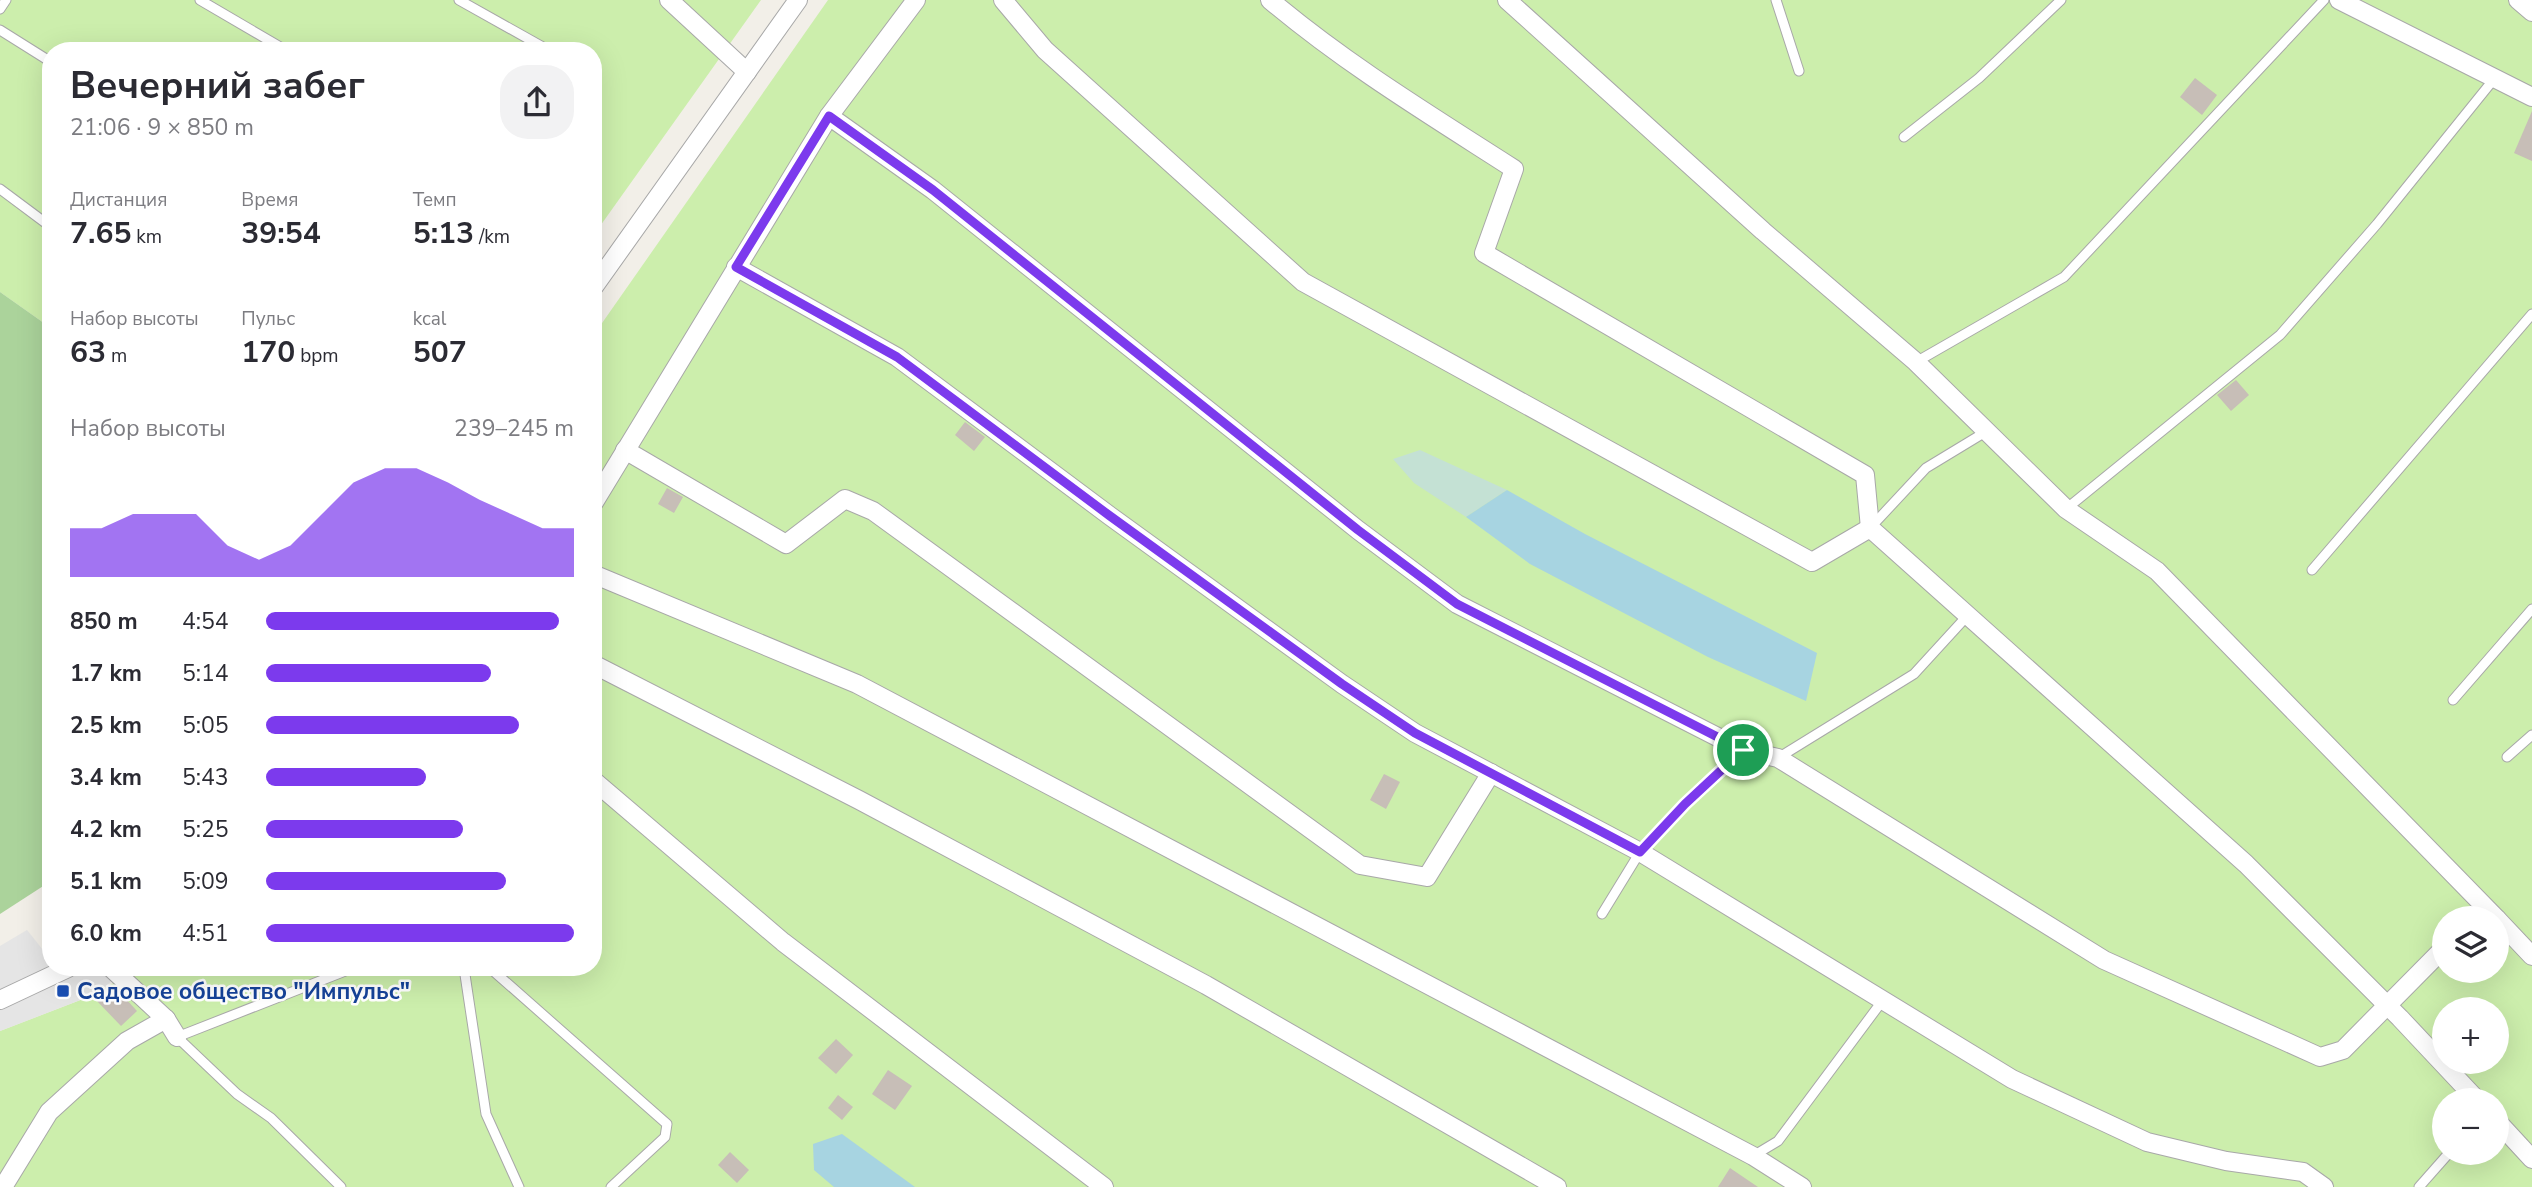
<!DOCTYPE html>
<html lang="ru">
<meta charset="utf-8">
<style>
:root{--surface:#fff;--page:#f2f2f3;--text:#2b2b33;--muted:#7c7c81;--accent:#7c3aed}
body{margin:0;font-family:"Nunito Sans",sans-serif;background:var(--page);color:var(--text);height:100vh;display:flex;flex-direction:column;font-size:26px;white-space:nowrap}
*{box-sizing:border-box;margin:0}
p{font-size:23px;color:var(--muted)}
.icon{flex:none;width:38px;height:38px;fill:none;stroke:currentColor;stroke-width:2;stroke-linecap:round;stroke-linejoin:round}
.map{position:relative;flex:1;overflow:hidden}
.side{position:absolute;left:42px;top:42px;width:560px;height:934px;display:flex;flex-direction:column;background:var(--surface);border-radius:28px;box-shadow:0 7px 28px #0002}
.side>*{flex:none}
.controls{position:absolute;left:2432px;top:906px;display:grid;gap:14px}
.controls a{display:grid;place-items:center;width:77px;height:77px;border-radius:50%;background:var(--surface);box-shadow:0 7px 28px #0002;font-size:35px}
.pin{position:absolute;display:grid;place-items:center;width:60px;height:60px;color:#fff;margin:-30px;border:4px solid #fff;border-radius:50%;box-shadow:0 2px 7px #0007}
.round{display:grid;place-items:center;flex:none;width:74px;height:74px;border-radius:28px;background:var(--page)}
.head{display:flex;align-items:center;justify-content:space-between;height:119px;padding:0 28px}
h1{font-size:38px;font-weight:700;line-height:52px}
.stats{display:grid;grid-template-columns:repeat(3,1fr);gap:10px;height:119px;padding:7px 28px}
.stats div{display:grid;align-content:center}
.stats b{font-size:30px;font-weight:700}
.stats small{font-size:19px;font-weight:400}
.stats p{font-size:19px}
.chart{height:196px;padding:14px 28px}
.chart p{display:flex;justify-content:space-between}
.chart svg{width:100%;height:126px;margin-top:7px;fill:var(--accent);opacity:.7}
ul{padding:0 28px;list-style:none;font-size:23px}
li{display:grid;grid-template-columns:112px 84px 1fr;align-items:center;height:52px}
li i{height:18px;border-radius:9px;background:var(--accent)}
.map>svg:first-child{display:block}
.grass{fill:#cceeac;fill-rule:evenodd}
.forest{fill:#abd39b}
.wetland{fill:#c4e1d4}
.parking{fill:#e5e5e5}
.water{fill:#a7d4e1}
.building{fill:#c7beb7}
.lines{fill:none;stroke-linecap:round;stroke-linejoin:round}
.service-casing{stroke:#a8a8a8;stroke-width:11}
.minor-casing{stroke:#a8a8a8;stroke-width:20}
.service{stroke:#fff;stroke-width:9}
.minor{stroke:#fff;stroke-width:18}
.route-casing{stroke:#fff;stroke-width:14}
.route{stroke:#7c3aed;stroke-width:9}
.transit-dot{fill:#1a4fb4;stroke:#fff;stroke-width:2.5}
.labels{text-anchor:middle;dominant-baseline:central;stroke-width:5;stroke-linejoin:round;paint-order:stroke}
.transit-label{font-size:23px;font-weight:bold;fill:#164399;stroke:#fff;text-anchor:start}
</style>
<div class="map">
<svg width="2532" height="1187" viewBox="0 0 2532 1187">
<rect width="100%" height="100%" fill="#f2efe8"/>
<!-- grass -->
<g class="grass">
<path d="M 0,0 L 761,0 L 593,236 L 593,51 L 51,51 L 51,328 L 0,292 Z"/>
<path d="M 828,0 L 2532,0 L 2532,1187 L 0,1187 L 0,1031 L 96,994 L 137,968 L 593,968 L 593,336 ZM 2445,919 L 2497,919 L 2497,971 L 2445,971 ZM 2445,1010 L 2497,1010 L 2497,1062 L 2445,1062 ZM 2445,1101 L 2497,1101 L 2497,1153 L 2445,1153 Z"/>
</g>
<!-- forest -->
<path class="forest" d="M 0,292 L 51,328 L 51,881 L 0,914 Z"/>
<!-- wetland -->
<path class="wetland" d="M 1420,450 L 1507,490 L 1466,517 L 1414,483 L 1393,459 Z"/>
<!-- parking -->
<g class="parking">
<path d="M 27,930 L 51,960 L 51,968 L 0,1000 L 0,946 Z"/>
<path d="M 73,968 L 111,968 L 119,975 L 96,994 L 0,1031 L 0,1009 Z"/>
</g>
<!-- water -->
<g class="water">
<path d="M 1507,490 L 1585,534 L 1817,653 L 1806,701 L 1708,657 L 1530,564 L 1466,517 Z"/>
<path d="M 842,1134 L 915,1187 L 834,1187 L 814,1170 L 813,1144 Z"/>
</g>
<!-- building -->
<g class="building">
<path d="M 2195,78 L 2217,95 L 2202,115 L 2180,97 Z"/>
<path d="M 2532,111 L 2532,161 L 2514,153 Z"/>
<path d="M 2236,380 L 2249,395 L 2231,411 L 2217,395 Z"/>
<path d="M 965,422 L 985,437 L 974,451 L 955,435 Z"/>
<path d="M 667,488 L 683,497 L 674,513 L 658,504 Z"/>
<path d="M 1384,774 L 1400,782 L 1386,809 L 1370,800 Z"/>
<path d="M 113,985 L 137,1011 L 121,1026 L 97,1001 Z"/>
<path d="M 836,1039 L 853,1055 L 836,1074 L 818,1058 Z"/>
<path d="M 888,1070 L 912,1086 L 895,1110 L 872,1094 Z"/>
<path d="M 838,1095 L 853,1107 L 842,1120 L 828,1108 Z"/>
<path d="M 730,1152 L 749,1170 L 737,1183 L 718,1165 Z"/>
<path d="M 1730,1168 L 1758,1187 L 1718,1187 Z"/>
</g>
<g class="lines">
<defs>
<g id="service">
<path d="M 200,0 L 287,51"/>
<path d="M 459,0 L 550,51"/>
<path d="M 1776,0 L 1799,71"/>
<path d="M 0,9 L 6,0"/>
<path d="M 0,30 L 51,62"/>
<path d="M 1904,137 L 1979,78 L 2061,0"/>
<path d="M 0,189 L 51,227"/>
<path d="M 1916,362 L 2064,277 L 2324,0"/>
<path d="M 2066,509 L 2280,335 L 2377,224 L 2494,79"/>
<path d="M 1871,527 L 1926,468 L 1987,431"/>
<path d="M 2312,570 L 2532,314"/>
<path d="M 2453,700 L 2532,609"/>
<path d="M 2507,757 L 2532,735"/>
<path d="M 1778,758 L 1914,674 L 1968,615"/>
<path d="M 1602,914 L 1640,852 L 1685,804 L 1743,750"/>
<path d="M 464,968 L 486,1114 L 519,1187"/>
<path d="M 490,968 L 667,1124 L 665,1137 L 611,1187"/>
<path d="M 1753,1156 L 1778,1141 L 1883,1000"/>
<path d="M 341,1187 L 271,1118 L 237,1094 L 177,1037 L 353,968"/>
<path d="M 2419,1187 L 2449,1153"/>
</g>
<g id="minor">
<path d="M 669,0 L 747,72"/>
<path d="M 1003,0 L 1045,50 L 1303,282 L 1812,562 L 1870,528 L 2246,864 L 2400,1018 L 2478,1101"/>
<path d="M 1270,0 C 1346,64 1430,115 1514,169 L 1484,253 L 1865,475 L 1870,528"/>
<path d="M 1507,0 L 1763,231 L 1916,362 L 2066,509 L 2157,571 L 2497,919"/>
<path d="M 2339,0 L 2532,97"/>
<path d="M 2518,0 L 2532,12"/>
<path d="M 829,116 L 933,190 L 1358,530 L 1457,604 L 1743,750 L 1778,758 L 2104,960 L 2320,1057 L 2343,1050 L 2445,947"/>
<path d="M 736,267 L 897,357 L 1110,516 L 1342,684 L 1415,733 L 1640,852 L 2012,1079 L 2147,1142 L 2226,1161 L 2303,1172 L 2324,1187"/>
<path d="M 593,288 L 798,0"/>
<path d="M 625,450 L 786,544 L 845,499 L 873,511 L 1360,865 L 1427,877 L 1491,773"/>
<path d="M 593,504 L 829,116 L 916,0"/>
<path d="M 593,574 L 857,684 L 1753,1156 L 1802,1187"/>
<path d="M 593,664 L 859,800 L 1206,985 L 1557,1187"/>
<path d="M 593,780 L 783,942 L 1104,1187"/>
<path d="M 2497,919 L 2532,956"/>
<path d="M 111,968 L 166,1019 L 177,1037"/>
<path d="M 0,1000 L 68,968"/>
<path d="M 2497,1121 L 2532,1159"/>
<path d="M 3,1187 L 49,1112 L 127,1041 L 166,1019"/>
</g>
</defs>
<!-- service casing -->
<use href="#service" class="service-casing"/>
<!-- minor casing -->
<use href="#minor" class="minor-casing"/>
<!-- service -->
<use href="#service" class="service"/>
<!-- minor -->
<use href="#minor" class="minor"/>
</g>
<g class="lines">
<defs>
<path id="route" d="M 829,116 L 933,190 L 1358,530 L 1457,604 L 1743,750 L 1685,804 L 1640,852 L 1415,733 L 1342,684 L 1110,516 L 897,357 L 736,267 Z"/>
</defs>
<!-- route casing -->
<use href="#route" class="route-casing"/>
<!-- route -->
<use href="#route" class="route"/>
</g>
<!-- markers -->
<rect class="transit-dot" x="56" y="984" width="14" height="14" rx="3.5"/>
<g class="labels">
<!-- transit labels -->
<g class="transit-label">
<text x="77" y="991">Садовое общество "Импульс"</text>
</g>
</g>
</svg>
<div class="controls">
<a><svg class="icon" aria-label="layers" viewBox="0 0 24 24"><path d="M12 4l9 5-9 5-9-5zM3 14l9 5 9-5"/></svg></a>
<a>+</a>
<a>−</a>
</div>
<div class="pin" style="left:1743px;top:750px;background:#1e9e55"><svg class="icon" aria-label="arrive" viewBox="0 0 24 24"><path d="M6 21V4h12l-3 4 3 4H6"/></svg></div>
<section class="side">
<div class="head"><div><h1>Вечерний забег</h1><p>21:06 · 9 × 850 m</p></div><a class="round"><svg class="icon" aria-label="share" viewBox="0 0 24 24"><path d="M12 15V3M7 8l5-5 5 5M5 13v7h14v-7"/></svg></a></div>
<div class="stats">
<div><p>Дистанция</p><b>7.65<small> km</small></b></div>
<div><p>Время</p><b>39:54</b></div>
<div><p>Темп</p><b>5:13<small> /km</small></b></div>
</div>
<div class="stats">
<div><p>Набор высоты</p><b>63<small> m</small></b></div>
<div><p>Пульс</p><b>170<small> bpm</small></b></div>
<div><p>kcal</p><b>507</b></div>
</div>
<div class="chart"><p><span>Набор высоты</span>239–245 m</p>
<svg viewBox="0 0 160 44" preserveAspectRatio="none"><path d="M0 44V27L10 27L20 22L30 22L40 22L50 33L60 38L70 33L80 22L90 11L100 6L110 6L120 11L130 17L140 22L150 27L160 27V44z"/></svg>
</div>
<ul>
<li><b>850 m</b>4:54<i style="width:95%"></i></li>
<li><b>1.7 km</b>5:14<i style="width:73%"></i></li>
<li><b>2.5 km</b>5:05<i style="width:82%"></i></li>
<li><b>3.4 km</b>5:43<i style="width:52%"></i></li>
<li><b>4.2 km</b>5:25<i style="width:64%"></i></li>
<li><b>5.1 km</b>5:09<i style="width:78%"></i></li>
<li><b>6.0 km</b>4:51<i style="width:100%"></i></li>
</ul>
</section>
</div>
